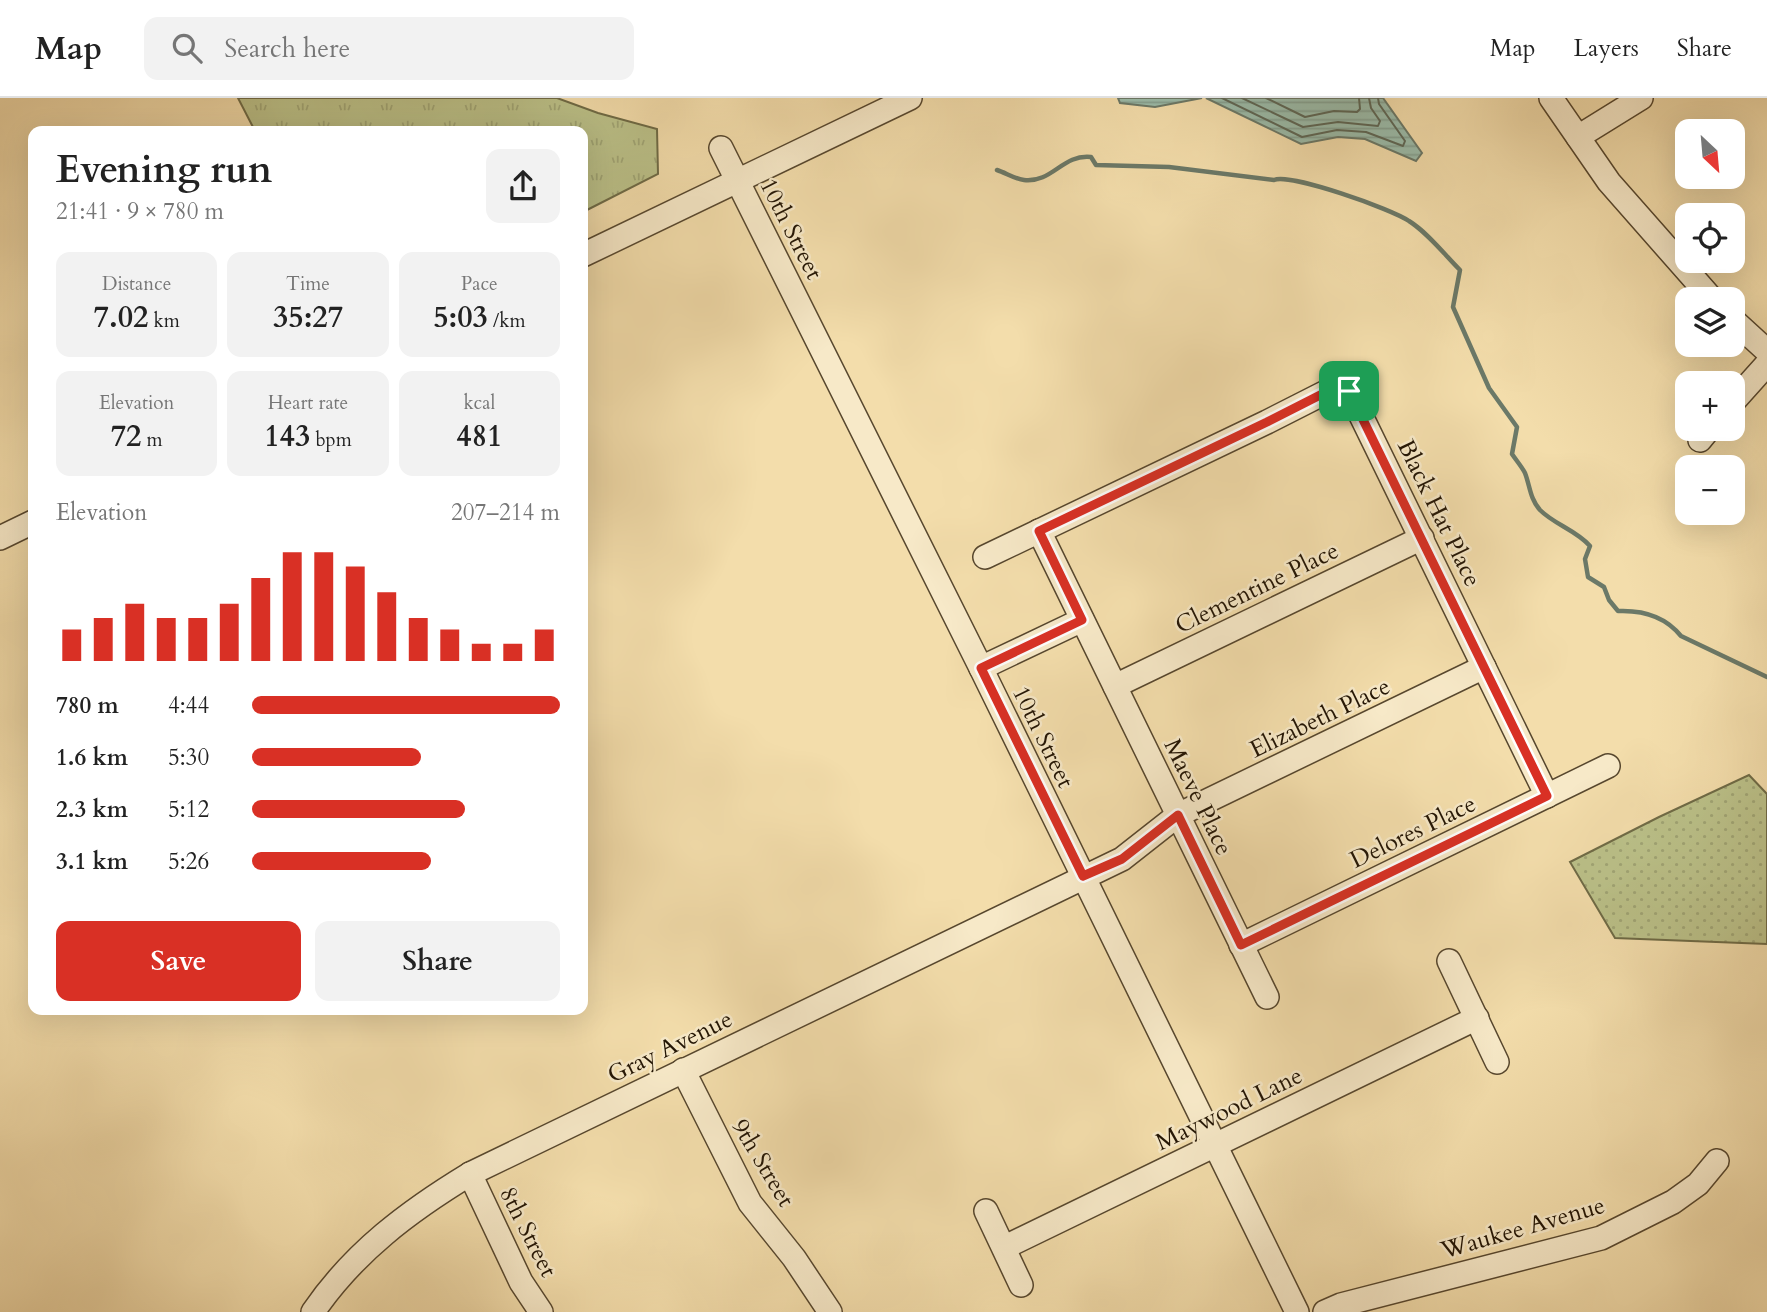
<!DOCTYPE html>
<meta charset="utf-8">
<style>
:root{--surface:#fff;--page:#f2f2f2;--text:#222;--muted:#767676;--line:#e0e0e0;--accent:#d93025}
body{margin:0;font-family:Cardo,serif;background:var(--page);color:var(--text);height:100vh;display:flex;flex-direction:column;font-size:26px;white-space:nowrap}
*{box-sizing:border-box;margin:0}
p{font-size:23px;color:var(--muted)}
.icon{flex:none;width:38px;height:38px;fill:none;stroke:currentColor;stroke-width:2;stroke-linecap:round;stroke-linejoin:round}
.map{position:relative;flex:1;overflow:hidden}
.drawer{position:absolute;left:28px;top:28px;width:560px;height:889px;display:flex;flex-direction:column;background:var(--surface);border-radius:14px;box-shadow:0 7px 28px #0002}
.drawer>*{flex:none}
.needle{width:46px;rotate:154deg}
.buttons{position:absolute;left:1675px;top:21px;display:grid;gap:14px}
.buttons a{display:grid;place-items:center;width:70px;height:70px;border-radius:14px;background:var(--surface);box-shadow:0 7px 28px #0002;font-size:35px}
.pin{position:absolute;display:grid;place-items:center;width:60px;height:60px;color:#fff;margin:-30px;border-radius:14px;box-shadow:0 4px 10px #0006}
.round{display:grid;place-items:center;flex:none;width:74px;height:74px;border-radius:14px;background:var(--page)}
.headline{display:flex;align-items:center;justify-content:space-between;height:119px;padding:0 28px}
h1{font-size:38px;font-weight:800;line-height:52px}
.stats{display:grid;grid-template-columns:repeat(3,1fr);gap:10px;height:119px;padding:7px 28px}
.stats div{display:grid;align-content:center;border-radius:14px;background:var(--page);text-align:center}
.stats b{font-size:30px;font-weight:800}
.stats small{font-size:19px;font-weight:400}
.stats p{font-size:19px}
.chart{height:196px;padding:14px 28px}
.chart p{display:flex;justify-content:space-between}
.chart svg{width:100%;height:126px;margin-top:7px;stroke:var(--accent);stroke-width:6}
.button{display:flex;gap:14px;margin-top:auto;padding:14px 28px}
.button a{flex:1;height:80px;border-radius:14px;background:var(--accent);color:#fff;font-size:28px;font-weight:800;line-height:80px;text-align:center}
.button a+a{background:var(--page);color:var(--text)}
ul{padding:0 28px;list-style:none;font-size:23px}
li{display:grid;grid-template-columns:112px 84px 1fr;align-items:center;height:52px}
li i{height:18px;border-radius:9px;background:var(--accent)}
header{display:flex;align-items:center;gap:42px;box-sizing:border-box;height:98px;padding:0 35px;background:var(--surface);border-bottom:2px solid var(--line)}
header strong{font-size:33px}
nav{display:flex;gap:38px;margin-inline-start:auto;font-size:24px}
.search{width:490px;height:63px;background:var(--page);display:flex;align-items:center;gap:18px;box-sizing:border-box;padding:0 24px;border-radius:14px;color:var(--muted);font-size:26px}
.map>svg:first-child{display:block}
.grass{fill:url(#grass-tufts);stroke:#6f6b46;stroke-width:2}
.park{fill:url(#park-dots);stroke:#6f6b46;stroke-width:2}
.water{fill:url(#water-rules);stroke:#6b7968;stroke-width:2}
.lines{fill:none;stroke-linecap:round;stroke-linejoin:round}
.shore{stroke:#5f6857;stroke-width:2}
.stream{stroke:#6b7968;stroke-width:4.5}
.minor-casing{stroke:#57472e;stroke-width:26}
.minor{stroke:#f7e9c8;stroke-width:23}
.route-casing{stroke:#fff;stroke-width:14}
.route{stroke:#d93025;stroke-width:9}
.labels{text-anchor:middle;dominant-baseline:central;stroke-width:5;stroke-linejoin:round;paint-order:stroke}
.street-label{font-size:24px;fill:#231504;stroke:#f7e9c8}
</style>
<header>
<strong>Map</strong>
<div class="search"><svg class="icon" aria-label="search" viewBox="0 0 24 24"><circle cx="10" cy="10" r="6"/><path d="M15 15l6 6"/></svg>Search here</div>
<nav><a>Map</a><a>Layers</a><a>Share</a></nav>
</header>
<div class="map">
<svg width="1767" height="1214" viewBox="0 0 1767 1214">
<defs>
<pattern id="grass-tufts" width="24" height="20" patternUnits="userSpaceOnUse" patternTransform="scale(1.75)"><rect width="24" height="20" fill="#bbc189"/><path d="M3 7l-1-3M5 7V3M7 7l1-3M15 17l-1-3M17 17v-4M19 17l1-3" fill="none" stroke="#a0a575"/></pattern>
<pattern id="park-dots" width="8" height="8" patternUnits="userSpaceOnUse" patternTransform="scale(1.75)"><rect width="8" height="8" fill="#bbc189"/><path d="M2 2h.1M6 6h.1" fill="none" stroke="#a0a575" stroke-width="1.8" stroke-linecap="round"/></pattern>
<pattern id="water-rules" width="6" height="5" patternUnits="userSpaceOnUse" patternTransform="scale(1.75)"><rect width="6" height="5" fill="#9bbcaa"/><path d="M0 2.5h6" fill="none" stroke="#85a191"/></pattern>
</defs>
<rect width="100%" height="100%" fill="#f3ddab"/>
<filter id="stains"><feTurbulence type="fractalNoise" baseFrequency=".00286" numOctaves="4"/><feColorMatrix values="0 0 0 0 .2 0 0 0 0 .09 0 0 0 0 .02 0 0 0 .5 -.17"/></filter>
<radialGradient id="worn" r=".72"><stop offset=".6" stop-color="#630" stop-opacity="0"/><stop offset="1" stop-color="#630" stop-opacity=".3"/></radialGradient>
<!-- grass -->
<path class="grass" d="M 238,0 L 557,0 L 598,15 L 657,31 L 658,76 L 583,114 L 583,33 L 255,33 Z"/>
<!-- park -->
<path class="park" d="M 1749,677 L 1767,696 L 1767,846 L 1615,840 L 1570,764 L 1659,719 Z"/>
<!-- water -->
<g class="water">
<path d="M 1118,0 L 1202,0 L 1155,9 L 1120,5 Z"/>
<path d="M 1206,0 L 1383,0 L 1422,55 L 1416,63 L 1365,41 L 1338,39 L 1301,46 Z"/>
</g>
<g class="lines">
<!-- shore -->
<g class="shore">
<path d="M 1222,0 L 1302,39 L 1337,32 L 1366,34 L 1403,48 L 1405,43 L 1379,6 L 1378,0"/>
<path d="M 1242,0 L 1303,29 L 1338,24 L 1378,28 L 1380,23 L 1371,10 L 1369,0"/>
<path d="M 1266,0 L 1305,19 L 1334,13 L 1357,14 L 1360,11 L 1359,0"/>
</g>
<!-- stream -->
<path class="stream" d="M 997,72 C 1006,75 1015,81 1024,82 C 1053,85 1062,56 1091,59 L 1096,67 L 1169,69 L 1274,82 C 1290,75 1392,111 1409,123 C 1428,135 1444,156 1460,172 L 1453,209 L 1489,290 L 1517,329 L 1512,356 C 1516,362 1522,369 1525,375 C 1530,388 1530,401 1540,412 C 1555,427 1576,432 1590,448 L 1585,461 L 1588,479 L 1604,489 L 1609,502 L 1618,513 C 1642,512 1665,518 1681,538 L 1767,579"/>
<defs>
<g id="minor">
<path d="M 1551,0 L 1609,84 L 1712,201"/>
<path d="M 1578,39 L 1641,0"/>
<path d="M 721,50 L 981,570 L 1297,1214"/>
<path d="M 583,157 L 910,0"/>
<path d="M 1732,221 L 1767,253"/>
<path d="M 1732,305 L 1767,266"/>
<path d="M 1700,342 L 1709,331"/>
<path d="M 1039,433 L 1267,899"/>
<path d="M 0,440 L 33,424"/>
<path d="M 985,459 L 1267,324 L 1332,291 L 1341,289 L 1349,293 L 1547,698"/>
<path d="M 981,570 L 1082,522"/>
<path d="M 1115,588 L 1422,440"/>
<path d="M 1241,847 L 1608,668"/>
<path d="M 1449,863 L 1497,964"/>
<path d="M 683,972 L 750,1105 L 794,1160 L 830,1214"/>
<path d="M 470,1076 L 521,1184 L 541,1214"/>
<path d="M 986,1113 L 1021,1187"/>
<path d="M 1005,1149 L 1477,920"/>
<path d="M 313,1214 C 354,1154 409,1113 470,1076 L 1122,761 L 1178,717 L 1484,569"/>
<path d="M 1325,1214 L 1341,1207 L 1601,1140 L 1673,1104 L 1698,1086 L 1717,1063"/>
</g>
</defs>
<!-- minor casing -->
<use href="#minor" class="minor-casing"/>
<!-- minor -->
<use href="#minor" class="minor"/>
</g>
<g class="lines">
<defs>
<path id="route" d="M 1341,289 L 1349,293 L 1547,698 L 1241,847 L 1178,717 L 1122,761 L 1083,778 L 981,570 L 1082,522 L 1039,433 L 1267,324 L 1332,291 Z"/>
</defs>
<!-- route casing -->
<use href="#route" class="route-casing"/>
<!-- route -->
<use href="#route" class="route"/>
</g>
<g class="labels">
<!-- street labels -->
<g class="street-label">
<text transform="translate(791 131) rotate(63)">10th Street</text>
<text transform="translate(1439 415) rotate(64)">Black Hat Place</text>
<text transform="translate(1257 490) rotate(-26)">Clementine Place</text>
<text transform="translate(1320 620) rotate(-26)">Elizabeth Place</text>
<text transform="translate(1043 639) rotate(64)">10th Street</text>
<text transform="translate(1198 699) rotate(64)">Maeve Place</text>
<text transform="translate(1413 734) rotate(-26)">Delores Place</text>
<text transform="translate(670 949) rotate(-26)">Gray Avenue</text>
<text transform="translate(1229 1011) rotate(-26)">Maywood Lane</text>
<text transform="translate(763 1065) rotate(59)">9th Street</text>
<text transform="translate(1523 1130) rotate(-16)">Waukee Avenue</text>
<text transform="translate(528 1134) rotate(63)">8th Street</text>
</g>
</g>
<rect width="100%" height="100%" filter="url(#stains)"/>
<rect width="100%" height="100%" fill="url(#worn)"/>
</svg>
<div class="buttons">
<a><svg class="needle" viewBox="-14 -14 28 28"><path d="M0-13l5 13h-10z" fill="#e53935"/><path d="M0 13l5-13h-10z" fill="#767676"/></svg></a>
<a><svg class="icon" aria-label="locate" viewBox="0 0 24 24"><circle cx="12" cy="12" r="6"/><path d="M12 2v4M12 18v4M2 12h4M18 12h4"/></svg></a>
<a><svg class="icon" aria-label="layers" viewBox="0 0 24 24"><path d="M12 4l9 5-9 5-9-5zM3 14l9 5 9-5"/></svg></a>
<a>+</a>
<a>−</a>
</div>
<div class="pin" style="left:1349px;top:293px;background:#1e9e55"><svg class="icon" aria-label="arrive" viewBox="0 0 24 24"><path d="M6 21V4h12l-3 4 3 4H6"/></svg></div>
<section class="drawer">
<div class="headline"><div><h1>Evening run</h1><p>21:41 · 9 × 780 m</p></div><a class="round"><svg class="icon" aria-label="share" viewBox="0 0 24 24"><path d="M12 15V3M7 8l5-5 5 5M5 13v7h14v-7"/></svg></a></div>
<div class="stats">
<div><p>Distance</p><b>7.02<small> km</small></b></div>
<div><p>Time</p><b>35:27</b></div>
<div><p>Pace</p><b>5:03<small> /km</small></b></div>
</div>
<div class="stats">
<div><p>Elevation</p><b>72<small> m</small></b></div>
<div><p>Heart rate</p><b>143<small> bpm</small></b></div>
<div><p>kcal</p><b>481</b></div>
</div>
<div class="chart"><p><span>Elevation</span>207–214 m</p>
<svg viewBox="0 0 160 44" preserveAspectRatio="none"><path d="M5 44V33M15 44V29M25 44V24M35 44V29M45 44V29M55 44V24M65 44V15M75 44V6M85 44V6M95 44V11M105 44V20M115 44V29M125 44V33M135 44V38M145 44V38M155 44V33"/></svg>
</div>
<ul>
<li><b>780 m</b>4:44<i style="width:100%"></i></li>
<li><b>1.6 km</b>5:30<i style="width:55%"></i></li>
<li><b>2.3 km</b>5:12<i style="width:69%"></i></li>
<li><b>3.1 km</b>5:26<i style="width:58%"></i></li>
</ul>
<div class="button"><a>Save</a><a>Share</a></div>
</section>
</div>
